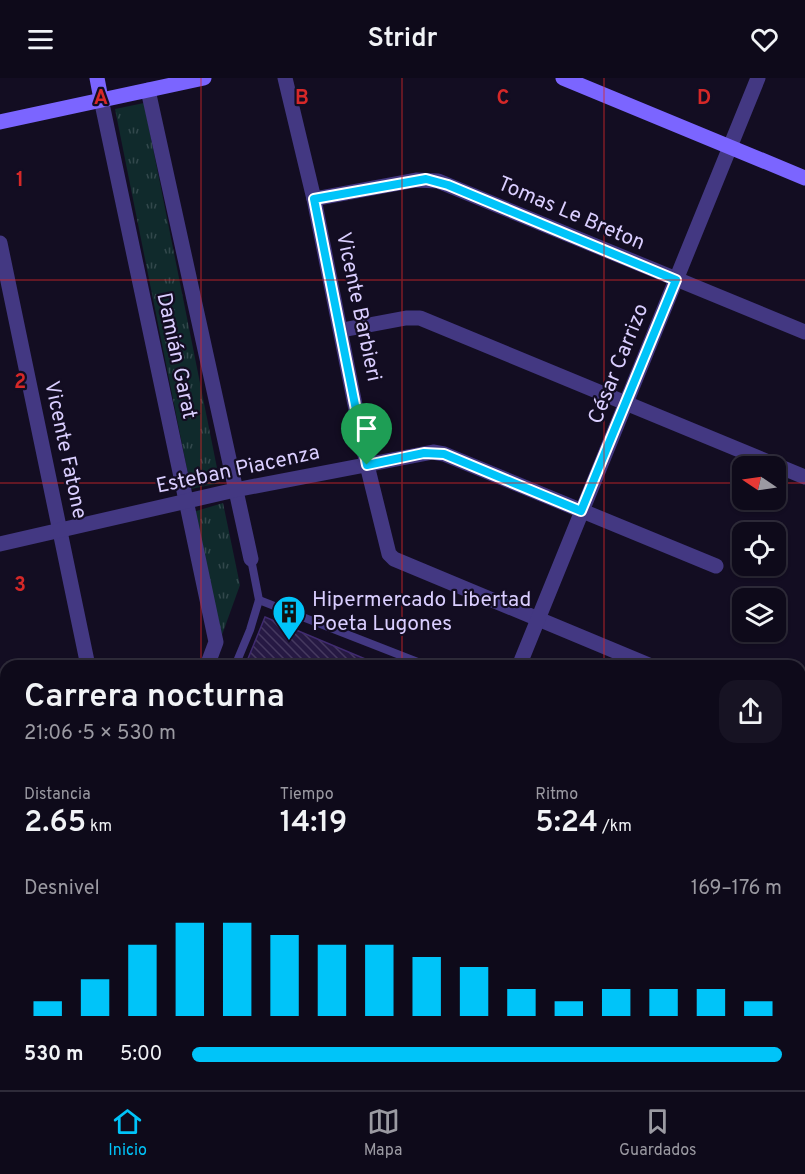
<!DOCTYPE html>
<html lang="es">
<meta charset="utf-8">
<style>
:root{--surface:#0e0a1a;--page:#171323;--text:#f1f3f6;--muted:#9b9aa2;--line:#2e2b39;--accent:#00c4f9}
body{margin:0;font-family:Overpass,sans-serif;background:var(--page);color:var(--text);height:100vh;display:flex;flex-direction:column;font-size:22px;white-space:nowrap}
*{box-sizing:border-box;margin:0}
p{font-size:20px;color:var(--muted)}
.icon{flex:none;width:33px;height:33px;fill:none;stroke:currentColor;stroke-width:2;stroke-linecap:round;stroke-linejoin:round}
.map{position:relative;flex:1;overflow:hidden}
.sheet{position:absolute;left:0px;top:582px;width:806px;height:430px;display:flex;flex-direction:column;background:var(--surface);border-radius:18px 18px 0 0;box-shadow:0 2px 4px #0004,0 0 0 2px var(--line)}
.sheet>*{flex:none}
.needle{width:39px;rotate:283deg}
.tools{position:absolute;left:732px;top:378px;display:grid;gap:12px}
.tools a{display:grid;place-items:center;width:54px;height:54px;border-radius:12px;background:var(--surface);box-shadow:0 2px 4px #0004,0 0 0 2px var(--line);font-size:30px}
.pin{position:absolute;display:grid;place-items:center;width:51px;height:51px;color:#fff;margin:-62px -26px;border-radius:50% 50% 50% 0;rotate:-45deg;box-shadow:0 0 6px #0007}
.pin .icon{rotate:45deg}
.round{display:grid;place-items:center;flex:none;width:63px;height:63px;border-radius:18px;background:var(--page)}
.headline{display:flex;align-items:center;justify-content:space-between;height:102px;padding:0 24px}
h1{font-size:33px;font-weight:600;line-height:45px}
.stats{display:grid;grid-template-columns:repeat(3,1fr);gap:9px;height:102px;padding:6px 24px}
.stats div{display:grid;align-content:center}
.stats b{font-size:30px;font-weight:600}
.stats small{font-size:16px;font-weight:400}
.stats p{font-size:16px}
.chart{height:168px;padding:12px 24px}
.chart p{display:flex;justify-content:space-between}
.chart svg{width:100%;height:108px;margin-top:6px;stroke:var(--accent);stroke-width:6}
ul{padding:0 24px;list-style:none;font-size:20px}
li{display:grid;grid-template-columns:96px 72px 1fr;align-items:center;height:45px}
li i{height:15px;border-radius:8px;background:var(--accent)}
header{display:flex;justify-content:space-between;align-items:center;height:78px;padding:0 24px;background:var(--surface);font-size:27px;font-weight:600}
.tab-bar{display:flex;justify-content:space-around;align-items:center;height:84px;border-top:2px solid var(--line);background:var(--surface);font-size:16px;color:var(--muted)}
.tab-bar a{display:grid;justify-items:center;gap:3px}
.tab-bar .current{color:var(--accent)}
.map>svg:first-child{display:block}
.grass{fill:url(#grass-tufts)}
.building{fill:url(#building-back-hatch);stroke:#402b70;stroke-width:1.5}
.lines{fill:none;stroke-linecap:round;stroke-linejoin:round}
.lane{stroke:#433882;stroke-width:8}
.street{stroke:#433882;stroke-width:15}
.secondary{stroke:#7b65ff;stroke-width:15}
.route-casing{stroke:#fff;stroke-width:12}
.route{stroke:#00c4f9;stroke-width:8}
.grid{fill:none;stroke:#d62828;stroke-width:1.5;stroke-opacity:0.55}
.labels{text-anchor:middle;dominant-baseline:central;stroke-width:4.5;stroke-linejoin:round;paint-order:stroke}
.street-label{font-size:21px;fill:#daceff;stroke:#130d22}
.poi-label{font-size:21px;fill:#daceff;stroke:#130d22;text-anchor:start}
.grid-label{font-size:20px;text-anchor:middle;font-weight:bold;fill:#d62828;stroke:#130d22;stroke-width:4.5;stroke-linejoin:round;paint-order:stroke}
</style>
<header><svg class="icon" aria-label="menu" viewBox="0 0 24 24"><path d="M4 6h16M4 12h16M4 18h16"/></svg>Stridr<svg class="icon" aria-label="heart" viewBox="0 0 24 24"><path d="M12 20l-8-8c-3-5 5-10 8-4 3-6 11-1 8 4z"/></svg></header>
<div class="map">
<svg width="805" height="1012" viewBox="0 0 805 1012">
<defs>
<pattern id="grass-tufts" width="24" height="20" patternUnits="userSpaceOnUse" patternTransform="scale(1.5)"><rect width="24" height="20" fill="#102a2c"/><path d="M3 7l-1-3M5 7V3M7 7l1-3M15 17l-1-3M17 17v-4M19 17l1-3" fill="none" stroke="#32484c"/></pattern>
<pattern id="building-back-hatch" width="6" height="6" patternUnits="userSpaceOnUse" patternTransform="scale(1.5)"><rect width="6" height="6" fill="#261943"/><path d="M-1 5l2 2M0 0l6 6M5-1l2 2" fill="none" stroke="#45395f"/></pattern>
</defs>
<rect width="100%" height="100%" fill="#130d22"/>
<!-- grass -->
<g class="grass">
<path d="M 144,25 L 220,405 L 191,411 L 115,31 Z"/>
<path d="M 223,425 L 240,507 L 222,557 L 193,434 Z"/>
</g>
<!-- building -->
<path class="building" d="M 265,539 L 382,588 L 245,588 Z"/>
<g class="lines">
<!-- lane -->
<g class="lane">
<path d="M 259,522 L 428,588"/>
<path d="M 235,588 L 250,552 L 259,522 L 251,481"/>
<path d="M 0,867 L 6,869"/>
<path d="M 101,1006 L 114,1012"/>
<path d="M 552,1006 L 559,1012"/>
<path d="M 73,1012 L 75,1006"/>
<path d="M 156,1012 L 159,1006"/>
</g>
<!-- street -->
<g class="street">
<path d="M 285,0 L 314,121 L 367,387 L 389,476 L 394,481 L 651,588"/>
<path d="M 148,12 L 251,481"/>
<path d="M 101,21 L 216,564 L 207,588"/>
<path d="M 314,121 L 416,102 L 438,103 L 805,254"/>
<path d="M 0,165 L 88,588"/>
<path d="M 342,252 L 406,240 L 420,240 L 805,399"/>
<path d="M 0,466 L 235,412 L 433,374 L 444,376 L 716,488"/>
<path d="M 519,588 L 758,0"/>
<path d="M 800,749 L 805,736"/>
<path d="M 0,786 L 6,788"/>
<path d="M 800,804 L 805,807"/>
<path d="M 0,835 L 6,828"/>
<path d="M 690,1012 L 693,1006"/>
</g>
<!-- secondary -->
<g class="secondary">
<path d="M 97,0 L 101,21"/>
<path d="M 563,0 L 805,100"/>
<path d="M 0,44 L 204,0"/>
</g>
</g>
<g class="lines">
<defs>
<path id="route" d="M 426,101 L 448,107 L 676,202 L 581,433 L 444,376 L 424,375 L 367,387 L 314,121 Z"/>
</defs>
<!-- route casing -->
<use href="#route" class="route-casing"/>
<!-- route -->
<use href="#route" class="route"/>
</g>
<!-- grid -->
<path class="grid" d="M 201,0 L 201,588M 402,0 L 402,588M 604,0 L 604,588M 0,202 L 805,202M 0,405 L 742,405M 776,405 L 805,405M 0,607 L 6,607M 800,607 L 805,607M 0,810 L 6,810M 800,810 L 805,810M 201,1006 L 201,1012M 402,1006 L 402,1012M 604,1006 L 604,1012"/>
<!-- icons -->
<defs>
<symbol id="building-pin" viewBox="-11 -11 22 30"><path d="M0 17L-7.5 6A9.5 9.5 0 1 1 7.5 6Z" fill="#00c4f9" stroke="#130d22"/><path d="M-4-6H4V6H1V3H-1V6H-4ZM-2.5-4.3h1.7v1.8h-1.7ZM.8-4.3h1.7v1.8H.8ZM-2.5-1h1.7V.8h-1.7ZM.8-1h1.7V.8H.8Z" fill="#111"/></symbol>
</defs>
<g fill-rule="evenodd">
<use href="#building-pin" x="270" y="515" width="38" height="52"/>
</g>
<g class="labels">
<!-- street labels -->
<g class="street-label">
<text transform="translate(571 136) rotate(23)">Tomas Le Breton</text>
<text transform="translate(358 229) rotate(78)">Vicente Barbieri</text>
<text transform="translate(176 278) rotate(78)">Damián Garat</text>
<text transform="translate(619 286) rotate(-68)">César Carrizo</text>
<text transform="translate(65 372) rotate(78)">Vicente Fatone</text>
<text transform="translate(238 392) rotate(-12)">Esteban Piacenza</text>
</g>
<!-- poi labels -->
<g class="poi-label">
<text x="312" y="522">Hipermercado Libertad<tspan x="312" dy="24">Poeta Lugones</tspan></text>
</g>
</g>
<g class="grid-label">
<text x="101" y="26">A</text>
<text x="302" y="26">B</text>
<text x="503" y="26">C</text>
<text x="704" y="26">D</text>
<text x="20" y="108">1</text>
<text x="20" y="310">2</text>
<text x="20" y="513">3</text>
</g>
</svg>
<div class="tools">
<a><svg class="needle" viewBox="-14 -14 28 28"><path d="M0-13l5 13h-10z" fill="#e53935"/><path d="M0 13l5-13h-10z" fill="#9b9aa2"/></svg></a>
<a><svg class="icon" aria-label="locate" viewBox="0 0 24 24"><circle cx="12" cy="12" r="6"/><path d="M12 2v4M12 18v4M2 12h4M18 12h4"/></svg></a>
<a><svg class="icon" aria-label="layers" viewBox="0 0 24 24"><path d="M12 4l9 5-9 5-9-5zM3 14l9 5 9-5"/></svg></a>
</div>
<div class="pin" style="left:367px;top:387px;background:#1e9e55"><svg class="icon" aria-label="arrive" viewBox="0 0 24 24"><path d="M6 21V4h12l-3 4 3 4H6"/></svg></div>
<section class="sheet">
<div class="headline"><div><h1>Carrera nocturna</h1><p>21:06 · 5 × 530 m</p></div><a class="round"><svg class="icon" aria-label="share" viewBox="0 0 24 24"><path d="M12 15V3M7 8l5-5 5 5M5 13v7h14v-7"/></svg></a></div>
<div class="stats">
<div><p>Distancia</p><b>2.65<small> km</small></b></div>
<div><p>Tiempo</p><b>14:19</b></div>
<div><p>Ritmo</p><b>5:24<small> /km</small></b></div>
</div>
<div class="chart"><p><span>Desnivel</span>169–176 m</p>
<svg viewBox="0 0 160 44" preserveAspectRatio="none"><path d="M5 44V38M15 44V29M25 44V15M35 44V6M45 44V6M55 44V11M65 44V15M75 44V15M85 44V20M95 44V24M105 44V33M115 44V38M125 44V33M135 44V33M145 44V33M155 44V38"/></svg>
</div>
<ul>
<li><b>530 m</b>5:00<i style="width:100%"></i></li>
</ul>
</section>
</div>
<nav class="tab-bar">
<a class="current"><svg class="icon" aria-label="home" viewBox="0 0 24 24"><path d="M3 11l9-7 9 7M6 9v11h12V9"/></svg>Inicio</a>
<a><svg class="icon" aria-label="map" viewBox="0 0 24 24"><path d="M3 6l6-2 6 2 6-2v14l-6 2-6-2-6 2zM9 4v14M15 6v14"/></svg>Mapa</a>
<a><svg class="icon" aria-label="saved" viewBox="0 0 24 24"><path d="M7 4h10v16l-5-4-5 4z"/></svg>Guardados</a>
</nav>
